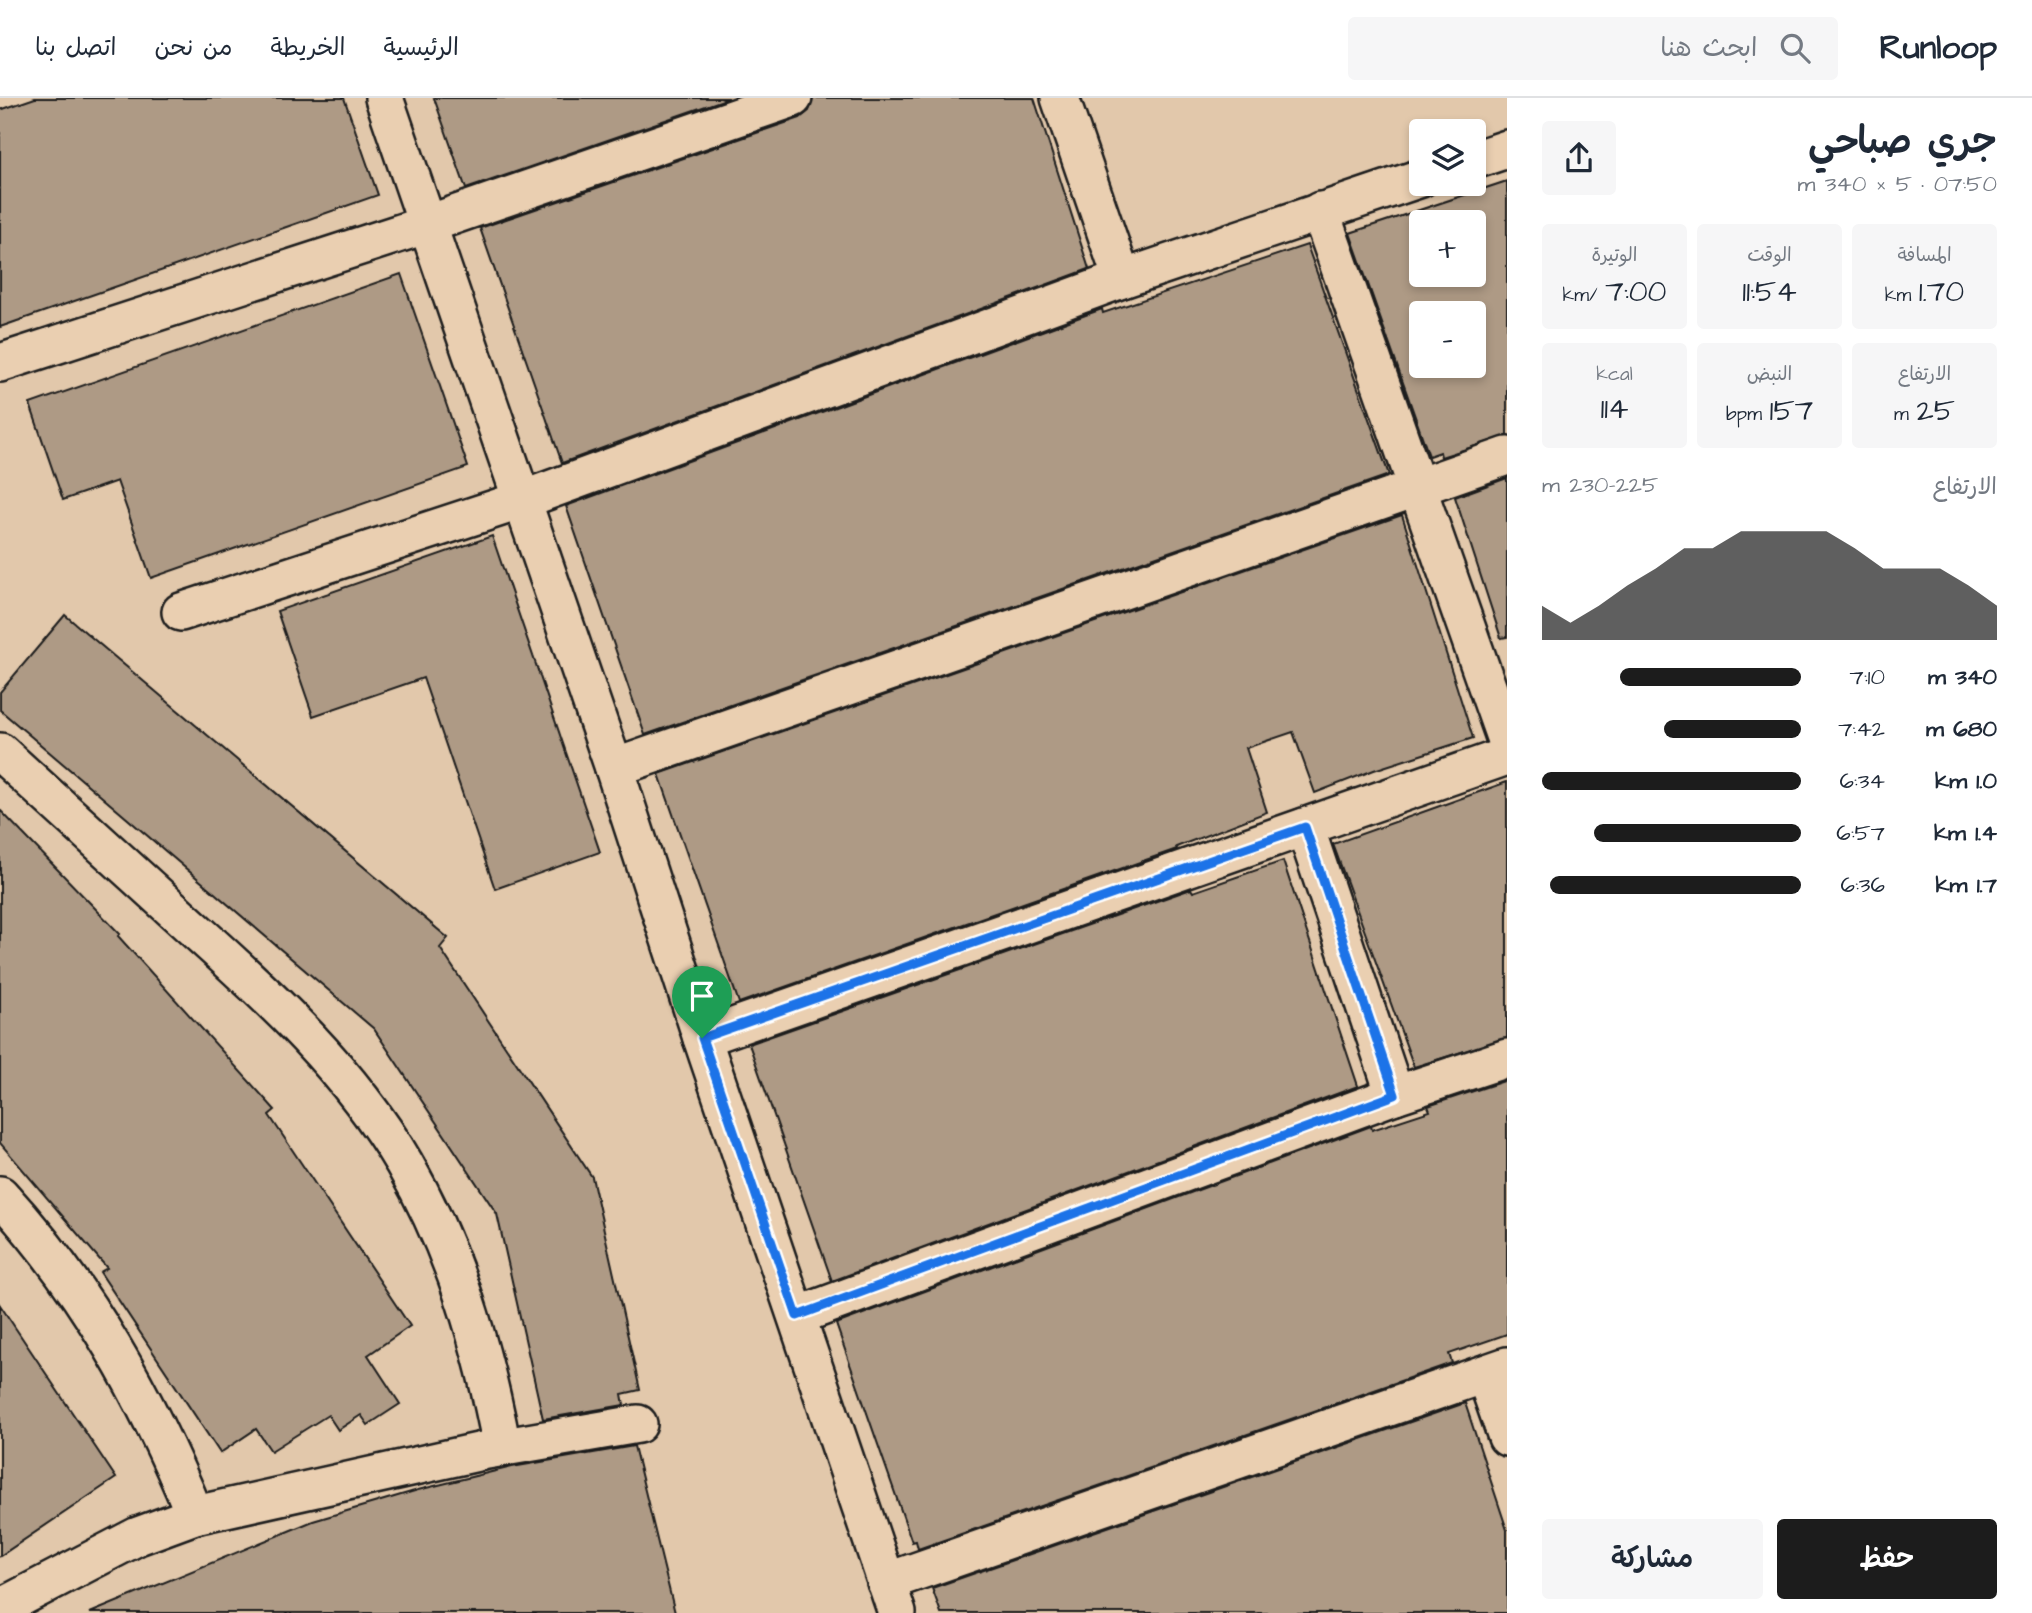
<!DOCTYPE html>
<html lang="ar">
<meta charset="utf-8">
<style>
:root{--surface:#fff;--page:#f6f6f7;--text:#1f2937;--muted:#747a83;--line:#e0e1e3;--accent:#1c1c1c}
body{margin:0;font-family:"Architects Daughter","Playpen Sans Arabic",sans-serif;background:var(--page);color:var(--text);direction:rtl;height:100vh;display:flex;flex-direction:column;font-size:26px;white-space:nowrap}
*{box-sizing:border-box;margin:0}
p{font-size:23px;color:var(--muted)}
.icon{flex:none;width:38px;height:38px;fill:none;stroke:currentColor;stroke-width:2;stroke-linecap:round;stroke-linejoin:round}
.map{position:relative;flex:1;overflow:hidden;direction:ltr}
.side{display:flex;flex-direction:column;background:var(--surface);width:525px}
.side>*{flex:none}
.fabs{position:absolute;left:1409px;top:21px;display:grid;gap:14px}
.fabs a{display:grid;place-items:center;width:77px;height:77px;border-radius:7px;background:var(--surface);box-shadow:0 4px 10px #0003;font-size:35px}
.pin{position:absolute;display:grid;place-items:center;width:60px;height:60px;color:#fff;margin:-72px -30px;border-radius:50% 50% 50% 0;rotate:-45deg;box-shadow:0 0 7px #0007}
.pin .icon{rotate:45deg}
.round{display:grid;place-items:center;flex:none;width:74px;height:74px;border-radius:7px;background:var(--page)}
.headline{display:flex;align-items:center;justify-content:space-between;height:119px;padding:0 35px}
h1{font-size:38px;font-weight:600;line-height:52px}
.metrics{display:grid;grid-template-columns:repeat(3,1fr);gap:10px;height:119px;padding:7px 35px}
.metrics div{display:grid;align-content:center;border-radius:7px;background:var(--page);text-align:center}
.metrics b{font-size:30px;font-weight:600}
.metrics small{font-size:19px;font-weight:400}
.metrics p{font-size:19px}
.chart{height:196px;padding:14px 35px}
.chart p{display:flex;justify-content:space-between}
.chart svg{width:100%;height:126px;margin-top:7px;fill:var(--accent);opacity:.7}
.cta{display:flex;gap:14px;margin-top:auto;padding:14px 35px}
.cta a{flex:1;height:80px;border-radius:7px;background:var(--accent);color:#fff;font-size:28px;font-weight:600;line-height:80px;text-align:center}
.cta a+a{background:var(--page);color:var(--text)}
ul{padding:0 35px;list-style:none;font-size:23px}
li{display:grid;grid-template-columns:112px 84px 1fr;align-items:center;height:52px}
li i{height:18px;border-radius:9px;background:var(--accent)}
header{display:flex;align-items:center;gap:42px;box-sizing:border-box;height:98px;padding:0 35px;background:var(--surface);border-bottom:2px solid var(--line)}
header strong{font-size:33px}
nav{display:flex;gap:38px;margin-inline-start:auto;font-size:24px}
.search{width:490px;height:63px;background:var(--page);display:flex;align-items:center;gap:18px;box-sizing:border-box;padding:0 24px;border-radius:7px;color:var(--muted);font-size:26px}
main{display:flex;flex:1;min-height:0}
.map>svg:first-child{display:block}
.building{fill:#ae9a85;stroke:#1c1c1c;stroke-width:2;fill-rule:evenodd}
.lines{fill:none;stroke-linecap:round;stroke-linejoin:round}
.street-casing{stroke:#1c1c1c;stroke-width:42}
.street{stroke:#eacfb1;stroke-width:37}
.route-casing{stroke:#fff;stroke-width:14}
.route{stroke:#1a73e8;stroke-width:9}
</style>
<header>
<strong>Runloop</strong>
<div class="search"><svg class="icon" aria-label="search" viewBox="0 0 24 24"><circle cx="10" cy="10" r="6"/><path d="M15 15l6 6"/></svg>ابحث هنا</div>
<nav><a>الرئيسية</a><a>الخريطة</a><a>من نحن</a><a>اتصل بنا</a></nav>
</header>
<main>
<section class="side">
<div class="headline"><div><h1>جري صباحي</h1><p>07:50 · 5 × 340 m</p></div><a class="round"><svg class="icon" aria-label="share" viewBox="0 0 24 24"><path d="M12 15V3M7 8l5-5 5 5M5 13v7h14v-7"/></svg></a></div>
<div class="metrics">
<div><p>المسافة</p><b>1.70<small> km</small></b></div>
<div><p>الوقت</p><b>11:54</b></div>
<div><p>الوتيرة</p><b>7:00<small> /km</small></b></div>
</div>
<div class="metrics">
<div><p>الارتفاع</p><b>25<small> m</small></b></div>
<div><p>النبض</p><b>157<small> bpm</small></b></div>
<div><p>kcal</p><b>114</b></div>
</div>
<div class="chart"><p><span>الارتفاع</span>225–230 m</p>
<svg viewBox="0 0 160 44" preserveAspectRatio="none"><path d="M0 44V32L10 38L20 32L30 25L40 19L50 12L60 12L70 6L80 6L90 6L100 6L110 12L120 19L130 19L140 19L150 25L160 32V44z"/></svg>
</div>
<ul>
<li><b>340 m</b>7:10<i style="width:70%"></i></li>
<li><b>680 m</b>7:42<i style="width:53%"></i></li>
<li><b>1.0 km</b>6:34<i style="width:100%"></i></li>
<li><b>1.4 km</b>6:57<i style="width:80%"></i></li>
<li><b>1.7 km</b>6:36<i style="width:97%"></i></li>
</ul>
<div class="cta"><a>حفظ</a><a>مشاركة</a></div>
</section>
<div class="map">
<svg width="1507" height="1515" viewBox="0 0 1507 1515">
<rect width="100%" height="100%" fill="#e2c8ab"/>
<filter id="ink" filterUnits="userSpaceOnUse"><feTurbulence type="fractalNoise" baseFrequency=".0143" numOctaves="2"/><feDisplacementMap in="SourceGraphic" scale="14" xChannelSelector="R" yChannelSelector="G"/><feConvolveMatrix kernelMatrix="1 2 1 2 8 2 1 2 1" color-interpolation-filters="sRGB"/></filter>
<g filter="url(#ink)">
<!-- building -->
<g class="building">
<path d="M 35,0 L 344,0 L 378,97 L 0,229 L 0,12 Z"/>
<path d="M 434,0 L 729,0 L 466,91 Z"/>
<path d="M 813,0 L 1034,0 L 1089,171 L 562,365 L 480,130 L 800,20 L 809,13 Z"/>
<path d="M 1507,83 L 1507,338 L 1441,359 L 1440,354 L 1429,358 L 1350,135 ZM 1421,124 L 1474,124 L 1474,177 L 1421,177 ZM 1421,215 L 1474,215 L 1474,268 L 1421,268 Z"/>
<path d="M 1307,147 L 1389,377 L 645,637 L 566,408 L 1102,211 L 1103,215 Z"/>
<path d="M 401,176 L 468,369 L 151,480 L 117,383 L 63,402 L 30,306 Z"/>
<path d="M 1507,380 L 1507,539 L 1501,540 L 1455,399 Z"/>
<path d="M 1402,417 L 1473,640 L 1374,672 L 1315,695 L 1293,634 L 1246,650 L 1267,714 L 1176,749 L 1177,751 L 739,905 L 659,676 Z"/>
<path d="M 492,438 L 600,754 L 495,791 L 423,580 L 313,618 L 277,513 Z"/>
<path d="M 65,517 L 448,840 L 440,850 L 592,1079 L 640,1292 L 622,1296 L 624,1307 L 543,1321 L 497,1116 L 374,931 L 0,612 L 0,594 Z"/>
<path d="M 1507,684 L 1507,940 L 1414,969 L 1333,746 Z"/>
<path d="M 0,712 L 120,836 L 118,838 L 275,1012 L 269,1017 L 410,1228 L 368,1257 L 400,1306 L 368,1327 L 361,1317 L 338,1332 L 328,1317 L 271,1353 L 256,1331 L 220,1355 L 100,1174 L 107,1170 L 0,1045 Z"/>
<path d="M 1283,763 L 1358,988 L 832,1183 L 749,946 L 1191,791 L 1193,794 Z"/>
<path d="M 1507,982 L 1507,1236 L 1449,1256 L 1452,1265 L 918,1451 L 916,1443 L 912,1444 L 836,1226 L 1371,1028 L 1372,1032 L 1430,1013 L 1428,1008 Z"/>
<path d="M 0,1207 L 116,1380 L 0,1458 Z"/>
<path d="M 1465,1305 L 1507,1432 L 1507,1515 L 941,1515 L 932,1490 Z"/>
<path d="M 634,1348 L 675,1515 L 90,1515 L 313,1423 L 418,1392 L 512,1369 Z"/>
</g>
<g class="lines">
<defs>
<g id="street">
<path d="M 384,0 L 614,670 L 702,940 L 897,1515"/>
<path d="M 1060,0 L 1122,181"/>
<path d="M 1474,62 L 1507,51"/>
<path d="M 1320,113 L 1507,645"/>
<path d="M 0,265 L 428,126 L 793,0"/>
<path d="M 181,514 L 522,402 L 1122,181 L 1421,80"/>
<path d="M 0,654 C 64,712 128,771 192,829 C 271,900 350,972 404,1065 C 455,1153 483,1249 502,1349"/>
<path d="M 614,670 L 1507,358"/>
<path d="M 1305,729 L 1395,997"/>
<path d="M 702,940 L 1507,658"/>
<path d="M 0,1097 C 87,1192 146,1298 195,1417"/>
<path d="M 797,1218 L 1395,997 L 1507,960"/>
<path d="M 1485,1276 L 1507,1339"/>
<path d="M 886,1484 L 1507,1268"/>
<path d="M 0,1510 L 138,1438 L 195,1417 L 487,1352 L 638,1326"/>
</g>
</defs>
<!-- street casing -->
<use href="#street" class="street-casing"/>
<!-- street -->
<use href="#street" class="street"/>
</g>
</g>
<g class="lines" filter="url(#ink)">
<defs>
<path id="route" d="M 1305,729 L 1395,997 L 797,1218 L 702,940 Z"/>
</defs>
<!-- route casing -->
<use href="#route" class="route-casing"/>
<!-- route -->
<use href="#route" class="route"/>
</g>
</svg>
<div class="fabs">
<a><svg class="icon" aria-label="layers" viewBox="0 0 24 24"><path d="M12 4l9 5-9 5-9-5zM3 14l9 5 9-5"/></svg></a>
<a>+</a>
<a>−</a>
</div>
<div class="pin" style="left:702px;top:940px;background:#1e9e55"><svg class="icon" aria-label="arrive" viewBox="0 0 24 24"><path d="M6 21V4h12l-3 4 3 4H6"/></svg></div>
</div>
</main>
